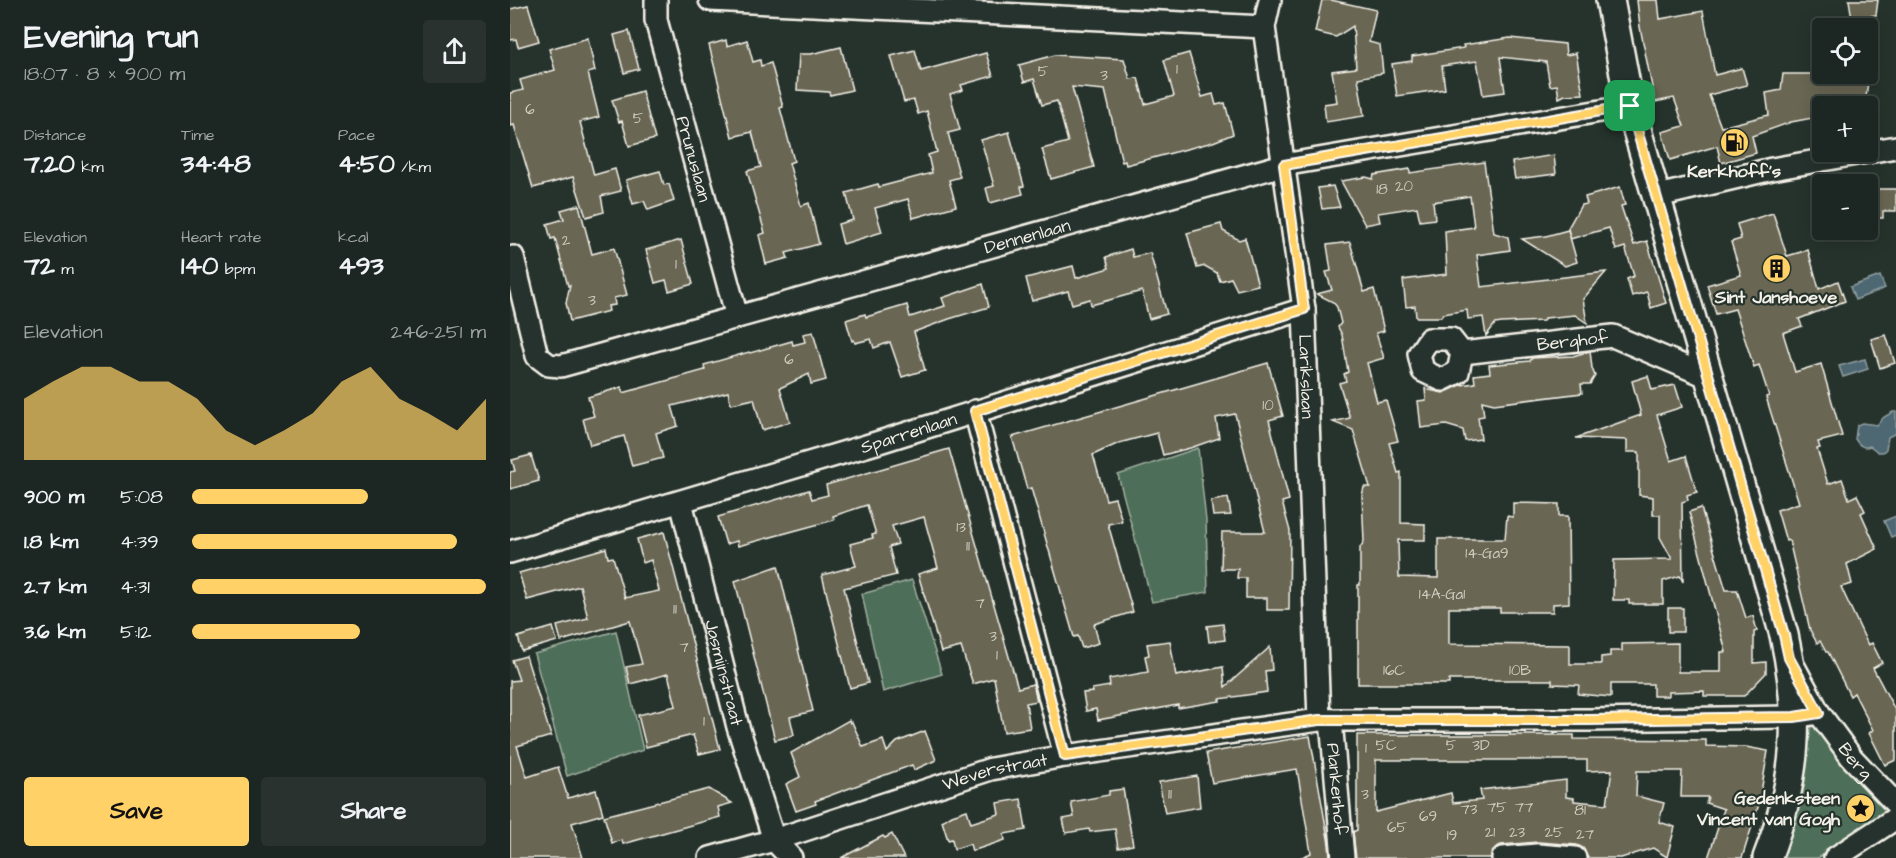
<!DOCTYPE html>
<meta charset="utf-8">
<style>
:root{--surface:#1c2622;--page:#29322f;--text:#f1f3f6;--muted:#a0a5a5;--line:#3a4340;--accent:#ffd166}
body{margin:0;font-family:"Architects Daughter",sans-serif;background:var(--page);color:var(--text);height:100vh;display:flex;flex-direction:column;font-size:22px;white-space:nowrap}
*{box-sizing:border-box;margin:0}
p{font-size:20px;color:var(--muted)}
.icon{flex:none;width:33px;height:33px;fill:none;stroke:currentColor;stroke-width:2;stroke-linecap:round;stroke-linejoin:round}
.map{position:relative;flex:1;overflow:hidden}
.side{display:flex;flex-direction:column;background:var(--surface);width:510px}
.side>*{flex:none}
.controls{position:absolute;left:1302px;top:18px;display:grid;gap:12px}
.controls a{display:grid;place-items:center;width:66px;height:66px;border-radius:6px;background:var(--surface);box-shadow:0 3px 15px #0003,0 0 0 2px var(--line);font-size:30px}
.pin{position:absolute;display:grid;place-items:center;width:51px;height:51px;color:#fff;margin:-26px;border-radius:12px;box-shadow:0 3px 9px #0006}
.round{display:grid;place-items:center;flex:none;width:63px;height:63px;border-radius:6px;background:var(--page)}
.overview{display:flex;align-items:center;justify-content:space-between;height:102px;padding:0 24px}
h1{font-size:33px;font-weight:700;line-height:45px}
.metrics{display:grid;grid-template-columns:repeat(3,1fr);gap:9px;height:102px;padding:6px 24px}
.metrics div{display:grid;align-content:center}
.metrics b{font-size:26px;font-weight:700}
.metrics small{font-size:16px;font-weight:400}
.metrics p{font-size:16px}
.chart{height:168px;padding:12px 24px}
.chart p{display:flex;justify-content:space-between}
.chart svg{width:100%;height:108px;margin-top:6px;fill:var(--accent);opacity:.7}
.cta{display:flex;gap:12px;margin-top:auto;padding:12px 24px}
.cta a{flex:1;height:69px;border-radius:6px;background:var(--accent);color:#111;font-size:24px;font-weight:700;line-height:69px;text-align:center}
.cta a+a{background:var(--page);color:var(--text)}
ul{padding:0 24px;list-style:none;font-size:20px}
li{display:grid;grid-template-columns:96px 72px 1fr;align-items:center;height:45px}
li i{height:15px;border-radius:8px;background:var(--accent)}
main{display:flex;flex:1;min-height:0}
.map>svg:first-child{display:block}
.green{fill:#4d6e59;stroke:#a0b0a0;stroke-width:1.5}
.water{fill:#4d6772;stroke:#909ea1;stroke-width:1.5}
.building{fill:#696652;stroke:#f4f1e8;stroke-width:1.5;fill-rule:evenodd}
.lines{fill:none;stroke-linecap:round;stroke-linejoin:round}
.minor-casing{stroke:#f4f1e8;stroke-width:26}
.tertiary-casing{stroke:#f4f1e8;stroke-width:32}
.minor{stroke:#26332d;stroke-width:21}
.tertiary{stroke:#26332d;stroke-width:27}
.route-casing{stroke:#fff;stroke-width:12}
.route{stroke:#ffd166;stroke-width:8}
.labels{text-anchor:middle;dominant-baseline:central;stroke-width:4.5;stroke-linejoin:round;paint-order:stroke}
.number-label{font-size:15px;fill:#d1cec2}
.street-label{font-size:18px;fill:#f4f1e8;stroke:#26332d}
.poi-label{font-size:18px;font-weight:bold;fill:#f4f1e8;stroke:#26332d}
</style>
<main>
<section class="side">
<div class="overview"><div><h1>Evening run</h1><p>18:07 · 8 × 900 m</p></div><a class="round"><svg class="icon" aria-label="share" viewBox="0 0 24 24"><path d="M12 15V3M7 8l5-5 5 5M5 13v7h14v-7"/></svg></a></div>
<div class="metrics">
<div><p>Distance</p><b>7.20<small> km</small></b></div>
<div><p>Time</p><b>34:48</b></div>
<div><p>Pace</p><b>4:50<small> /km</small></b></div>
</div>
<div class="metrics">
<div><p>Elevation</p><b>72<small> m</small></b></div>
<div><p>Heart rate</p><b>140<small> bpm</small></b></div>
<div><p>kcal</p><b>493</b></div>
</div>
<div class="chart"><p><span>Elevation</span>246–251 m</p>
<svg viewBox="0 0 160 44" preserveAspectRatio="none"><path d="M0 44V19L10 12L20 6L30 6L40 12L50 12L60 19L70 32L80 38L90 32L100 25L110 12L120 6L130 19L140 25L150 32L160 19V44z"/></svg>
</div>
<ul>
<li><b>900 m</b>5:08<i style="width:60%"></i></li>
<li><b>1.8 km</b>4:39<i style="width:90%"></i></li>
<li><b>2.7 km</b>4:31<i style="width:100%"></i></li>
<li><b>3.6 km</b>5:12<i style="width:57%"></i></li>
</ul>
<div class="cta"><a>Save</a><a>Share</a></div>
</section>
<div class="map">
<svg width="1386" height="858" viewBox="0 0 1386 858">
<rect width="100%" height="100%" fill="#26332d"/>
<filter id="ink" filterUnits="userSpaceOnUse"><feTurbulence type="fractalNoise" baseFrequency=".0167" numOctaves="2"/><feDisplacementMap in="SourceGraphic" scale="12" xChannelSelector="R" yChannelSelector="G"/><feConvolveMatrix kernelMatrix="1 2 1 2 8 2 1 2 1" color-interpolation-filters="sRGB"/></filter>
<g filter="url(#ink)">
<!-- green -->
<g class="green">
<path d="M 688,448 L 696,521 L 698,592 L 642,602 L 608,475 Z"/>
<path d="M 402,580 L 432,674 L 373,692 L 352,594 Z"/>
<path d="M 106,631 L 133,750 L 57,776 L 24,654 Z"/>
<path d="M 1301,722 L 1307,722 L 1375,807 L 1374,819 L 1308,858 L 1266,858 L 1295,727 Z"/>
</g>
<!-- water -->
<g class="water">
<path d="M 1370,276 L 1375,288 L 1345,300 L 1340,287 Z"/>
<path d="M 1355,359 L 1358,369 L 1333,377 L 1329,366 Z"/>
<path d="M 1383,412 L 1386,412 L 1386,433 L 1378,437 L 1376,449 L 1373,452 L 1368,452 L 1360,446 C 1353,449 1349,445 1345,439 L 1347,425 L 1352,423 L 1367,425 L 1374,417 Z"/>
<path d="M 1386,516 L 1386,535 L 1381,537 L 1374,521 Z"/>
</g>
<!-- building -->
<g class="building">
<path d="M 812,0 L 821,0 L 866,10 L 859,42 L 870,45 L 873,73 L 848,78 L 854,116 L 816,122 L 814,104 L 827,102 L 822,71 L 846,68 L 843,26 L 826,37 L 805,32 Z"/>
<path d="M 1127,0 L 1148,0 L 1150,19 L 1193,11 L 1205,75 L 1232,68 L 1237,85 L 1199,95 L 1211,127 L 1259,115 L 1256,93 L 1271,90 L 1273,74 L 1359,74 L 1356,97 L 1353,99 L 1352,106 L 1306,106 L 1308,117 L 1281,122 L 1242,136 L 1246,153 L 1211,163 L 1207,146 L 1160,160 L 1152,132 L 1174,126 L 1164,98 L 1145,102 L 1130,27 Z"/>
<path d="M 1339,0 L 1368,0 L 1366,15 L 1342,19 Z"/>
<path d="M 18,5 L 29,41 L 8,47 L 6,39 L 0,40 L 0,9 Z"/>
<path d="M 119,31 L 129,69 L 114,73 L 104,35 Z"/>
<path d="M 78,38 L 85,71 L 78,73 L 89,117 L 70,122 L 84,175 L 105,169 L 111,191 L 91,196 L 94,212 L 76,217 L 63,177 L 23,188 L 4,125 L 0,126 L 0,93 L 13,90 L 10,80 L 45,70 L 39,49 Z"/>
<path d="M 1000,38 L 1055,44 L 1056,55 L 1066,53 L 1073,94 L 1055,95 L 1049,98 L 1047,85 L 1040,86 L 1036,62 L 990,57 L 995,92 L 973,95 L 967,61 L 932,66 L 935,89 L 887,96 L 882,64 L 902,61 L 902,56 L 954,48 L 953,45 Z"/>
<path d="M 216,40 L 217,46 L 237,40 L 243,62 L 250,60 L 251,66 L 261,63 L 273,107 L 270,108 L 284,161 L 279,163 L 291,206 L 299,203 L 309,244 L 276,253 L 278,258 L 256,264 L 249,235 L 255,233 L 237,171 L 251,167 L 242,132 L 222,137 L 199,45 Z"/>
<path d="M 331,47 L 342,90 L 320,95 L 319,92 L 287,90 L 289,54 L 301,54 Z"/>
<path d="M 405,50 L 411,71 L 476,53 L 483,76 L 451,85 L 453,90 L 440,94 L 450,130 L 438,133 L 450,177 L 439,180 L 446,206 L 403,218 L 398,199 L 365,208 L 372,232 L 333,244 L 328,224 L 343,220 L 336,193 L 368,184 L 369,187 L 422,173 L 418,155 L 427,152 L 417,111 L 408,114 L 404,100 L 394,102 L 381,56 Z"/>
<path d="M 679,53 L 692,97 L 703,94 L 706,105 L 715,103 L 723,134 L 703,142 L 616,165 L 615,161 L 612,162 L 595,90 L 562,87 L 584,167 L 541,179 L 532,149 L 558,142 L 547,101 L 532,105 L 524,79 L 514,82 L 509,65 L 545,55 L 614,59 L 620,79 L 628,78 L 635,104 L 664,96 L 654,60 Z"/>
<path d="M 132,91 L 145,139 L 119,146 L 112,121 L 109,122 L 102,100 Z"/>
<path d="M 499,132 L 514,186 L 511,187 L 513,194 L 480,203 L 476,188 L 484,186 L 471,140 Z"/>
<path d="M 1044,155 L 1046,174 L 1005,179 L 1002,162 Z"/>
<path d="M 974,162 L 984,233 L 998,237 L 1000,250 L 967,255 L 971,287 L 1096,272 L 1073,299 L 1077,323 L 1065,315 L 1035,318 L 1033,321 L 992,323 L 985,324 L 976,336 L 973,317 L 958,319 L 957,310 L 933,314 L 931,317 L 906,317 L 905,306 L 896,307 L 893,280 L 937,274 L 935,231 L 964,227 L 960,196 L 923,202 L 925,219 L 910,221 L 907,207 L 868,213 L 870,222 L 855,225 L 831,181 L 856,177 L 863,179 L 864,175 L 900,169 L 900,173 Z"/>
<path d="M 150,171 L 154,185 L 159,184 L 164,201 L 138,210 L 134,201 L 123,204 L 116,180 Z"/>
<path d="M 823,186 L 830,207 L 812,209 L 808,188 Z"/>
<path d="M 1110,187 L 1115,205 L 1111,206 L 1124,245 L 1137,241 L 1156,303 L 1141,308 L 1137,292 L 1122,296 L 1117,279 L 1124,276 L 1115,247 L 1106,250 L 1099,228 L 1060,239 L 1058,228 L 1071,205 L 1077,204 L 1075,197 Z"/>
<path d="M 1358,189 L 1386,189 L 1386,211 L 1373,211 L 1373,218 L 1358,218 Z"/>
<path d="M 69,205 L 82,254 L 104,248 L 117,295 L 104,298 L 105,305 L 98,306 L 99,311 L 60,321 L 56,303 L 60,285 L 58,286 L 45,238 L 41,239 L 37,224 L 54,219 L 51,210 Z"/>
<path d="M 1263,213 L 1277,256 L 1298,250 L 1309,289 L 1328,281 L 1335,301 L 1289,319 L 1292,326 L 1273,333 L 1285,372 L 1311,364 L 1332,436 L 1308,442 L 1310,448 L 1307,449 L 1318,484 L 1332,479 L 1339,499 L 1347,495 L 1355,511 L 1351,513 L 1367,549 L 1337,564 L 1342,584 L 1331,587 L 1358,645 L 1362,643 L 1372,663 L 1363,668 L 1386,712 L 1386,760 L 1375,765 L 1359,733 L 1363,730 L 1344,693 L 1340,696 L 1318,652 L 1316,652 L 1310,641 L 1307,643 L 1300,630 L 1279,540 L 1276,541 L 1267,510 L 1289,503 L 1256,397 L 1259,396 L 1249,365 L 1244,367 L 1225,309 L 1206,314 L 1197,285 L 1231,275 L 1221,242 L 1231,239 L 1227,224 Z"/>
<path d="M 711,224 L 713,231 L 729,240 L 735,238 L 748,285 L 727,290 L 721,278 L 710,281 L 707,273 L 695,266 L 687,268 L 677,233 Z"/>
<path d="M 1058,230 L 1067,262 L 1055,266 L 1012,239 L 1036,236 Z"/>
<path d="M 171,240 L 183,284 L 159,291 L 156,280 L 145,283 L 136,250 Z"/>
<path d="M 840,242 L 854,292 L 864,289 L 874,331 L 866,333 L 874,358 L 857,363 L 867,402 L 876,400 L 888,441 L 879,443 L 888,473 L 891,472 L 891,523 L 915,524 L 915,540 L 888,540 L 889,577 L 928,578 L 928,539 L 995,539 L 997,516 L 1003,517 L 1003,503 L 1049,504 L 1049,516 L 1058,516 L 1059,603 L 1043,604 L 1043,612 L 990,612 L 990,608 L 939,608 L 939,644 L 1060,645 L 1060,664 L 1091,664 L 1091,657 L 1100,656 L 1100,651 L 1112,651 L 1112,644 L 1168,643 L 1168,672 L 1211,672 L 1211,652 L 1216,652 L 1179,512 L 1191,508 L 1216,590 L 1227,590 L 1236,618 L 1243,616 L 1247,631 L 1244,632 L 1244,663 L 1256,662 L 1256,673 L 1234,696 L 1194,696 L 1194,691 L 1158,692 L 1158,696 L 1143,696 L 1143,684 L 1101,684 L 1101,697 L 1068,694 L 1069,685 L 1042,684 L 1042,680 L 939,680 L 939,684 L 848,684 L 848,585 L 850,585 L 850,548 L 854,541 L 852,496 L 854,487 L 860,487 L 843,430 L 823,422 L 840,418 L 829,383 L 836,381 L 834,374 L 838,372 L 832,335 L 828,327 L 831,323 L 827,307 L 823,302 L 807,294 L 822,290 L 816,272 L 821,271 L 817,245 Z"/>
<path d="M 621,249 L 623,257 L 640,253 L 657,314 L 639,319 L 632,291 L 581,305 L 580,299 L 562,304 L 558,291 L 522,301 L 516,278 L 563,266 L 566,278 L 599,268 L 596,257 Z"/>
<path d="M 473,284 L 479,307 L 439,319 L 404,332 L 415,370 L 392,377 L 380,342 L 364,348 L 361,339 L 345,343 L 344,340 L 342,341 L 336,320 L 355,314 L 356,317 L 397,305 L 400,317 L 435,306 L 432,298 Z"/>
<path d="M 303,332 L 316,380 L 301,384 L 299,374 L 270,388 L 280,422 L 252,430 L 244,399 L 221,404 L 218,392 L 162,406 L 168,426 L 146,433 L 153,458 L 122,466 L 114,436 L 80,445 L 73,419 L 84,416 L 78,397 L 112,387 L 113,393 L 195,370 L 194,365 L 239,352 L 240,353 L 282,341 L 283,345 L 295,342 L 293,334 Z"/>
<path d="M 1376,335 L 1385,363 L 1370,368 L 1361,339 Z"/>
<path d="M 1080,351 L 1082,368 L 1085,376 L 1080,384 L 1071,384 L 1072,393 L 984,404 L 972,401 L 974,416 L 968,417 L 971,439 L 955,441 L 953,430 L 936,425 L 911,428 L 908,401 L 916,400 L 915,389 L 933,393 L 951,385 L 965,383 L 964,375 L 980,373 L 979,365 L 1020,361 L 1022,358 L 1063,356 Z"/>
<path d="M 758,363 L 773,416 L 759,420 L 779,500 L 772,502 L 780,531 L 779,610 L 757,610 L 757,598 L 736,598 L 736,578 L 727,578 L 728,569 L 711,569 L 712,532 L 755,532 L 725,414 L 706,418 L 709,438 L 680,448 L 653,455 L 647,433 L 609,443 L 583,455 L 596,500 L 605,498 L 612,521 L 598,524 L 623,612 L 584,624 L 589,643 L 572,648 L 568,636 L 564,637 L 521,488 L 517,489 L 502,437 Z"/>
<path d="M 1138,376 L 1142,390 L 1165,385 L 1172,407 L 1147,415 L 1161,461 L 1176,456 L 1187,492 L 1177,495 L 1178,500 L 1172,502 L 1173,582 L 1170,576 L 1153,581 L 1153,604 L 1119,604 L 1119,600 L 1103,600 L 1104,560 L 1162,559 L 1150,537 L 1150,515 L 1143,515 L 1143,497 L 1129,495 L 1129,452 L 1117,452 L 1117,440 L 1066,438 L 1131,415 L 1122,381 Z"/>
<path d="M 439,449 L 508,688 L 523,684 L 527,701 L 516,703 L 520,728 L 494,732 L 484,678 L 463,684 L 451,647 L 431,652 L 408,574 L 428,568 L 414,517 L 382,526 L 388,544 L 379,547 L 386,575 L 334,588 L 358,683 L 340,688 L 312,575 L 346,566 L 340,544 L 363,538 L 362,535 L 366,534 L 357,505 L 323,516 L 324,520 L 228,546 L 227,541 L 216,544 L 208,517 L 299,490 L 302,499 L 318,495 L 316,485 Z"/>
<path d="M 21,455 L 29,481 L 0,489 L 0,472 L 5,471 L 2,460 Z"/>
<path d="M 718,498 L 721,515 L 703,516 L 701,501 Z"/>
<path d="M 154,532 L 210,749 L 189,754 L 183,735 L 136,747 L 128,715 L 166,706 L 158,674 L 120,684 L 116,667 L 132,664 L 120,621 L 51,641 L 47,626 L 78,618 L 70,586 L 17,600 L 9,573 L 96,548 L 98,558 L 103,557 L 115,598 L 149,591 L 141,560 L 133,563 L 127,539 Z"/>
<path d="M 268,566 L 303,711 L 280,717 L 284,735 L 265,740 L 225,581 Z"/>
<rect x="1158" y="608" width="15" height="24"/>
<path d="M 713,624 L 715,640 L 699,642 L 697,626 Z"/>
<path d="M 43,627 L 47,641 L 12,651 L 8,637 Z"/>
<path d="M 660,641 L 666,676 L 713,667 L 715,687 L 760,647 L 762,670 L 755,671 L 757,692 L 709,699 L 710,701 L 668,708 L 668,705 L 588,720 L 586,709 L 576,711 L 573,693 L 583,692 L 582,689 L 600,686 L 599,679 L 638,672 L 635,656 L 639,655 L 637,644 Z"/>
<path d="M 16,656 L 41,736 L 7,746 L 17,777 L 48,767 L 58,798 L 86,790 L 93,814 L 62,823 L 73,858 L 0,858 L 0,681 L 9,680 L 2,660 Z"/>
<path d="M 339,720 L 340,723 L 342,722 L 353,747 L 373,740 L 377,752 L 387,742 L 415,731 L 426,760 L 404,770 L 402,765 L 305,801 L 306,804 L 286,811 L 276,784 L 290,777 L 281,753 Z"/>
<path d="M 847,735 L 1064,735 L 1064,739 L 1196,740 L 1196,746 L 1236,747 L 1258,751 L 1249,804 L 1232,858 L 1198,858 L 1214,809 L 1196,803 L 1198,797 L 1171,797 L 1172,771 L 1127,771 L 1126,796 L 1154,803 L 1149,822 L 1165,827 L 1157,857 L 1143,848 L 1111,858 L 1078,858 L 1073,848 L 1067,845 L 1028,842 L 991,845 L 985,848 L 980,858 L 846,858 L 843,832 L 847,830 ZM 866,760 L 1077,760 L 1077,771 L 1102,770 L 1097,804 L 1064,801 L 1064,798 L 1056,797 L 1056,780 L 970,790 L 972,800 L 943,803 L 941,793 L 866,812 Z"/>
<path d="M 800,736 L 819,844 L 820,858 L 790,858 L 801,853 L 787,769 L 702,783 L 696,753 Z"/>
<path d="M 687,776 L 690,807 L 655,813 L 649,782 Z"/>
<path d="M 199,789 L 222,803 L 208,807 L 210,817 L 113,844 L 112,840 L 102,843 L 94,816 Z"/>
<path d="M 613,789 L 623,845 L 608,848 L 605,829 L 580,832 L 579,829 L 556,833 L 553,819 L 564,817 L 561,802 L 599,795 L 599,791 Z"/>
<path d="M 511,799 L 516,830 L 494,834 L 495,840 L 462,851 L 460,844 L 444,849 L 442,839 L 438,840 L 432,821 L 442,815 L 457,810 L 461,823 L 489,814 L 487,803 Z"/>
<path d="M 382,834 L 394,858 L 331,858 L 373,836 L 375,838 Z"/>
</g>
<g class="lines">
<defs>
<g id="minor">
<path id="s1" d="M 146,0 L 146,20 L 227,317"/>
<path d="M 200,0 L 754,27"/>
<path id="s2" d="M 760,0 L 754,27 L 794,309 L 809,720"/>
<path d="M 1148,196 L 1262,169 L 1386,147"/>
<path id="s3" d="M 0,258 L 3,257 L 27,356 L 39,365 L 51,366 L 773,165 L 1120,106"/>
<path d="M 919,339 L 941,339 L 952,353 L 948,372 L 932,380 L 913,371 L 909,354 Z"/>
<path id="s4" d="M 952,353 L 1103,336 L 1199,377"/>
<path d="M 465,411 L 555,756"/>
<path id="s5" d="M 171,502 L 228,727 L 264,840 L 281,858"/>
<path id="s6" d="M 0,552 L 366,443 L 794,309"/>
<path id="s7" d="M 1282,663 L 1309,713 L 1342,758 L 1386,804"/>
<path id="s8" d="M 821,720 L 833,858"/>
<path id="s9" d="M 200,858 L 264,840 L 481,769 L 555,756 L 809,720 L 1079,720 L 1284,717 L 1309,713"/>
<path d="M 993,858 L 1027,855 L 1065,858"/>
<path d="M 1325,858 L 1386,818"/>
</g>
<path id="tertiary" d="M 1100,0 L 1120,106 L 1274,635 C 1292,716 1287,781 1257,858"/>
</defs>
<!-- minor casing -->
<use href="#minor" class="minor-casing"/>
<!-- tertiary casing -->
<use href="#tertiary" class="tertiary-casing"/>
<!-- minor -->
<use href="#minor" class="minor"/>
<!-- tertiary -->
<use href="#tertiary" class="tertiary"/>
</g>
</g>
<g class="lines" filter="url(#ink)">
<defs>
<path id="route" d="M 1120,106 L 1274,635 L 1279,658 L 1309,713 L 1284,717 L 1079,720 L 809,720 L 555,756 L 465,411 L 794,309 L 774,165 Z"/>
</defs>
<!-- route casing -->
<use href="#route" class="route-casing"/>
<!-- route -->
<use href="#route" class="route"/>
</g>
<!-- icons -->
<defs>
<symbol id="fuel-disc" viewBox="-11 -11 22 22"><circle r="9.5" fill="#ffd166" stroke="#26332d"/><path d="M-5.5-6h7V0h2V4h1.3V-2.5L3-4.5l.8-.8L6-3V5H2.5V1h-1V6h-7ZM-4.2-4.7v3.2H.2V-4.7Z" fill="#111"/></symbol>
<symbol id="building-disc" viewBox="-11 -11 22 22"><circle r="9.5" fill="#ffd166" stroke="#26332d"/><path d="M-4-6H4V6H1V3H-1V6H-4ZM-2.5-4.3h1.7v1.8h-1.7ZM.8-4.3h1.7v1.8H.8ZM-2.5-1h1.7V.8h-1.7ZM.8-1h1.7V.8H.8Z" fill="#111"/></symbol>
<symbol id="sight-disc" viewBox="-11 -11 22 22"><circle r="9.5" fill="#ffd166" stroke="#26332d"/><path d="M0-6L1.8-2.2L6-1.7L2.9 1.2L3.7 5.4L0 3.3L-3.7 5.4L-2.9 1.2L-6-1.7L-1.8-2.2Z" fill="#111"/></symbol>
</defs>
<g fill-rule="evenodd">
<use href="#fuel-disc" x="1208" y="126" width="33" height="33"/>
<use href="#building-disc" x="1250" y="252" width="33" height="33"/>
<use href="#sight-disc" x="1334" y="792" width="33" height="33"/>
</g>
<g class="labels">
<!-- number labels -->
<g class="number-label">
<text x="667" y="69">1</text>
<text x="533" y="71">5</text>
<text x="594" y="75">3</text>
<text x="20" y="109">6</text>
<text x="128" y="118">5</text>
<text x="894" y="186">20</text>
<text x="872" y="189">18</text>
<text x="56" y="240">2</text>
<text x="166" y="264">1</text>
<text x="82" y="300">3</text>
<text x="279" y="359">6</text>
<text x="758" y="405">10</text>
<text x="451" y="527">13</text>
<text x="458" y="546">11</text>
<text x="977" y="553">14-Ga9</text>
<text x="932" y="594">14A-Ga1</text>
<text x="470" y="603">7</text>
<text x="165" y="609">11</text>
<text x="483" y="636">3</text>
<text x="174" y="647">7</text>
<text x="487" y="655">1</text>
<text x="884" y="670">16C</text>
<text x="1010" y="670">10B</text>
<text x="194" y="721">1</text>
<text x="876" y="745">5C</text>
<text x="941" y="745">5</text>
<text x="971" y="745">3D</text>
<text x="856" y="748">1</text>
<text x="660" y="794">11</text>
<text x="855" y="794">3</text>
<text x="987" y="807">75</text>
<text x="1014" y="807">77</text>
<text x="959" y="809">73</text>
<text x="1070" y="810">81</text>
<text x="918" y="816">69</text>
<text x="887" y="827">65</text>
<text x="980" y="832">21</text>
<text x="1007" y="832">23</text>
<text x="1044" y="832">25</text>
<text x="1075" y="834">27</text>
<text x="942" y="835">19</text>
</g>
<!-- street labels -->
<g class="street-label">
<text stroke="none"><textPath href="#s1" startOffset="164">Prunuslaan</textPath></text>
<text stroke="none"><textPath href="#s3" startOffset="616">Dennenlaan</textPath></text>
<text stroke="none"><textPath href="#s4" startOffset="111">Berghof</textPath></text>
<text stroke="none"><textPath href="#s2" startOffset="380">Larikslaan</textPath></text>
<text stroke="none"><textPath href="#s6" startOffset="416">Sparrenlaan</textPath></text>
<text stroke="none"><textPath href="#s5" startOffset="176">Jasmijnstraat</textPath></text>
<text stroke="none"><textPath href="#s7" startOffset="117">Berg</textPath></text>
<text stroke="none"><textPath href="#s9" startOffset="298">Weverstraat</textPath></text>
<text stroke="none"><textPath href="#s8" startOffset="69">Plankenhof</textPath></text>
</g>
<!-- poi labels -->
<g class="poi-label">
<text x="1224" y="171">Kerkhoff's</text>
<text x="1266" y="297">Sint Janshoeve</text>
<text x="1330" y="798" text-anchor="end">Gedenksteen<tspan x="1330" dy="21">Vincent van Gogh</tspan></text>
</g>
</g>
</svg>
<div class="controls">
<a><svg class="icon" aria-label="locate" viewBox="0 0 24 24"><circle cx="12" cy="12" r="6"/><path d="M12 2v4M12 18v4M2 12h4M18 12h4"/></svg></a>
<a>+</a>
<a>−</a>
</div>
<div class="pin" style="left:1120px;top:106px;background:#1e9e55"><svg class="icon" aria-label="arrive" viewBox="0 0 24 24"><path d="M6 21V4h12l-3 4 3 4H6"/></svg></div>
</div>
</main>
